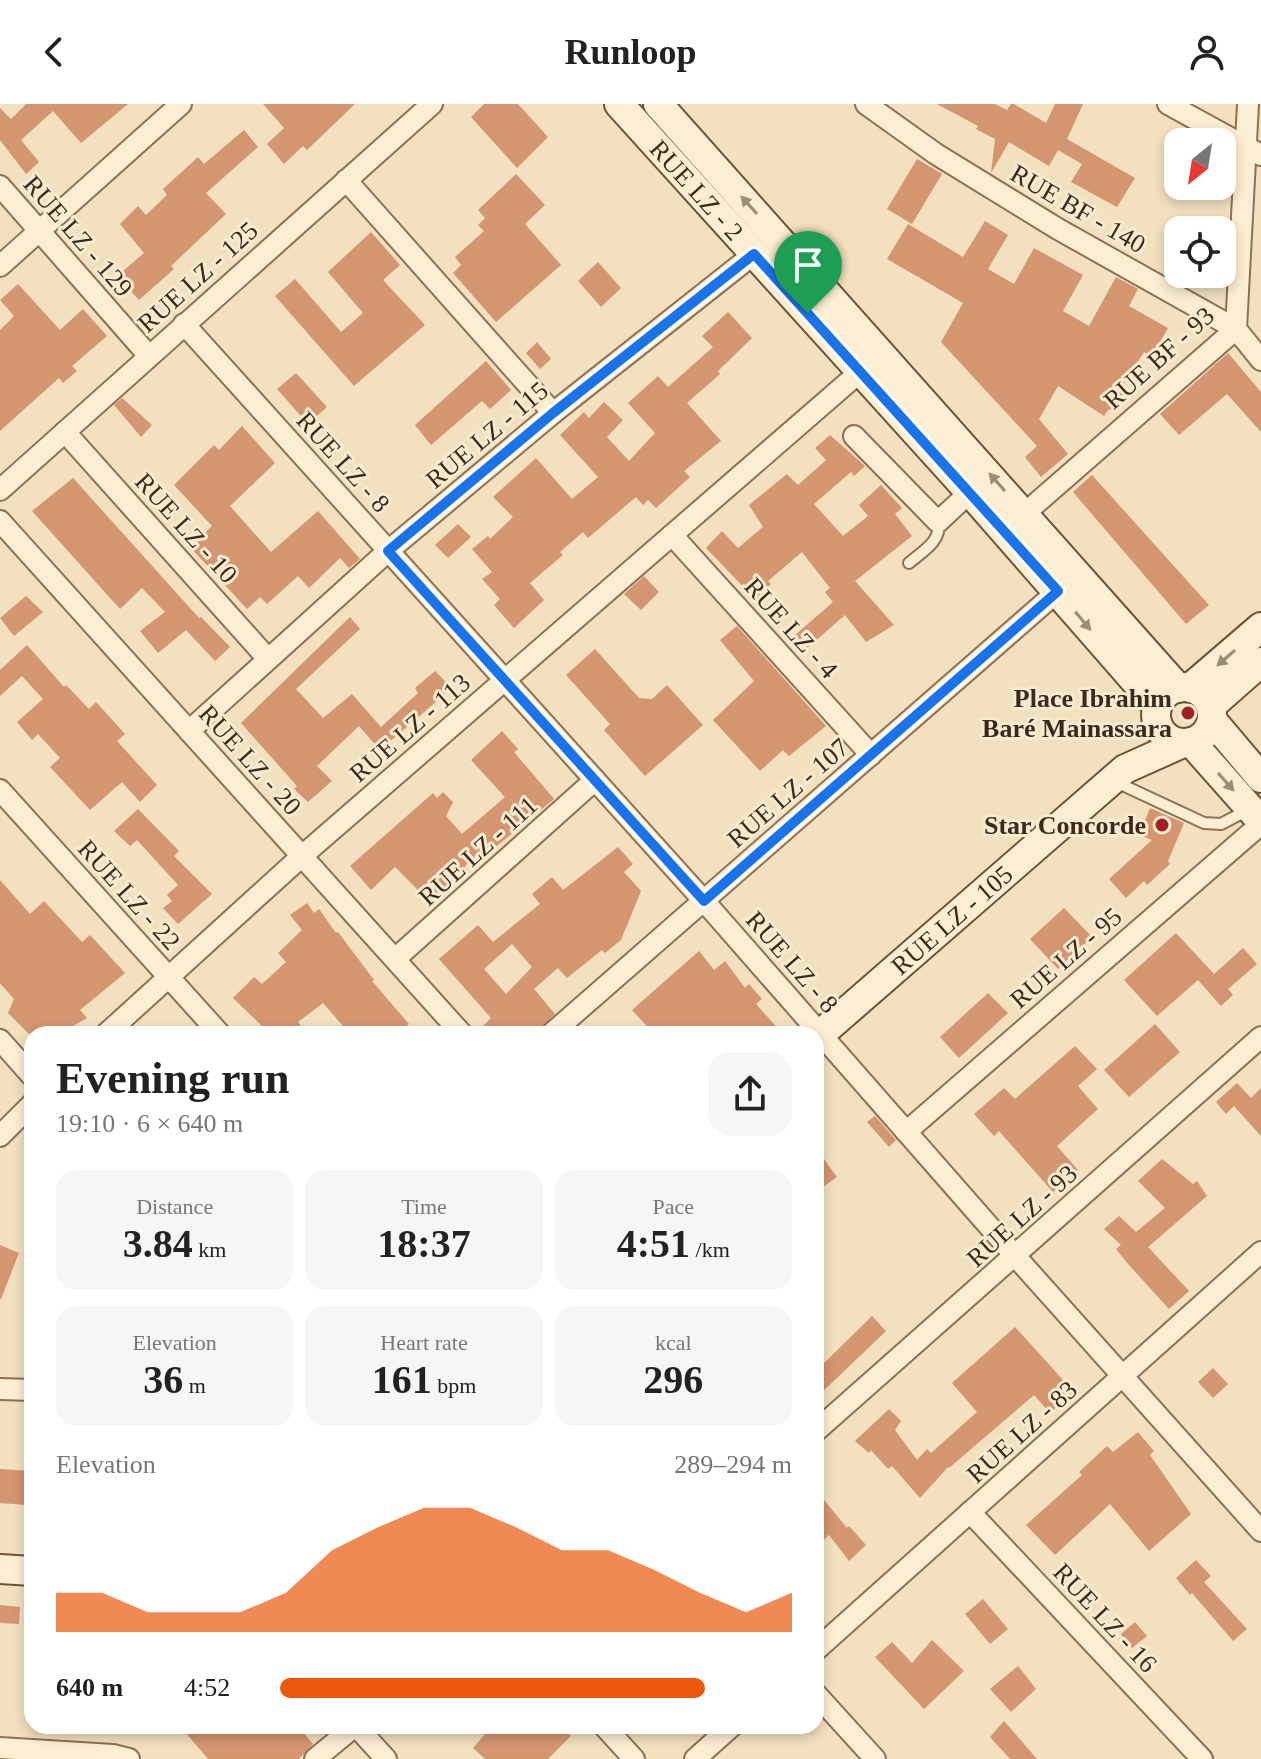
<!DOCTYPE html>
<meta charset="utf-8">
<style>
:root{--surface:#fff;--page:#f6f6f6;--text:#222;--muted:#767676;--accent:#ea580c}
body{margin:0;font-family:Georgia,serif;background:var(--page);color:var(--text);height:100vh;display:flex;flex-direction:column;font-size:30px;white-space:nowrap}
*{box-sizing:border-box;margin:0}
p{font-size:26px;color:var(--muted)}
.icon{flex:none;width:44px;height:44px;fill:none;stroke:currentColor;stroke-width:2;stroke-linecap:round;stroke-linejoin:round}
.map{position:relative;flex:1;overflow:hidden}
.panel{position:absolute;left:24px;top:922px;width:800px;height:708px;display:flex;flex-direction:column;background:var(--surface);border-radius:24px;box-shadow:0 4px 12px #0003}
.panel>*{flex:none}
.needle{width:52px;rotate:210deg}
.fabs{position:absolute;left:1164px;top:24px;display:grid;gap:16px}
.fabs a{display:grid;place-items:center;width:72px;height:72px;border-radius:16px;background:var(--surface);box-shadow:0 4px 12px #0003;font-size:40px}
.pin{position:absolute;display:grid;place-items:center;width:68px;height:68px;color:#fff;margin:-82px -34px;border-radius:50% 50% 50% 0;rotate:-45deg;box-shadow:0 0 8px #0007}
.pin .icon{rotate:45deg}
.round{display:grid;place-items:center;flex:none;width:84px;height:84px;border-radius:24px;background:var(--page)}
.head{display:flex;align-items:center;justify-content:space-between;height:136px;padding:0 32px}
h1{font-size:44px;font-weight:600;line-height:60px}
.metrics{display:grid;grid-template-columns:repeat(3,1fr);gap:12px;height:136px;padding:8px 32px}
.metrics div{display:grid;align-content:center;border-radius:20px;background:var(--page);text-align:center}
.metrics b{font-size:40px;font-weight:600}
.metrics small{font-size:22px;font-weight:400}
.metrics p{font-size:22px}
.chart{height:224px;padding:16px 32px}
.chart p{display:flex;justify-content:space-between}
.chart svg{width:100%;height:144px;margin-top:8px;fill:var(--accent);opacity:.7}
ul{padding:0 32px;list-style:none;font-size:26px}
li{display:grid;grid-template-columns:128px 96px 1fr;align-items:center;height:60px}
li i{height:20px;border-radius:10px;background:var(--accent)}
header{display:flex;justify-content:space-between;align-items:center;height:104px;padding:0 32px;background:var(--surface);font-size:36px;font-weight:600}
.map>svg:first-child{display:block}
.building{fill:#d49571;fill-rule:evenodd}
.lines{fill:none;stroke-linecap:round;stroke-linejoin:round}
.lane-casing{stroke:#8d7055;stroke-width:14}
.street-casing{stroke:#8d7055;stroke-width:24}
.secondary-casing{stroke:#6f5139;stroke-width:32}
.lane{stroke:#fceed3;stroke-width:10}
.street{stroke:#fceed3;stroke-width:20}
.secondary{stroke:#fceed3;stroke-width:28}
.oneway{fill:#9c8c78}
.route-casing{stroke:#fff;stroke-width:16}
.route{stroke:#1a73e8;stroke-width:10}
.poi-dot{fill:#a21f28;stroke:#f9ebd0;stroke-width:3}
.labels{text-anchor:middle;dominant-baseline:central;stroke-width:6;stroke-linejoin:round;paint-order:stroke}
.street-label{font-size:26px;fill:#3b291c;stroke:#f9ebd0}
.poi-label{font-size:26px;font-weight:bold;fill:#3b291c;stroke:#f9ebd0;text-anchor:end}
</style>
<header><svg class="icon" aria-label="back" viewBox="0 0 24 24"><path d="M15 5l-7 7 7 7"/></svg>Runloop<svg class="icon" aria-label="person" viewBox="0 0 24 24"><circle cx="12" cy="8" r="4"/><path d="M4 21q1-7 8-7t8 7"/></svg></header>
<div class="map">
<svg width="1261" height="1655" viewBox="0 0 1261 1655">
<rect width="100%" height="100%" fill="#f2e0bf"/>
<!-- building -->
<g class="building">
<path d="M 26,0 L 128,0 L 81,39 L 53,7 L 21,36 L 39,58 L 26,70 L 0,36 L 0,4 L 11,15 Z"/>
<path d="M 263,0 L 355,0 L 307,46 L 303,42 L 284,60 L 267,40 L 284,24 Z"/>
<path d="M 484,0 L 518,0 L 548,33 L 517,64 L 471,13 Z"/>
<path d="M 937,0 L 995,0 L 1007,6 L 1011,0 L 1014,0 L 1046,19 L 1055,0 L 1083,0 L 1067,35 L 1135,74 L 1117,103 L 1071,78 L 1082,60 L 1058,46 L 1049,62 L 1009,38 L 991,69 L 995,35 L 976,25 L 978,22 Z"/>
<path d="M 244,26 L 258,43 L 206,89 L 226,110 L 171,162 L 174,165 L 139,196 L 117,172 L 144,149 L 120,120 L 138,102 L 146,111 L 167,91 L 163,85 L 198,53 L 204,60 Z"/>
<path d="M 917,55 L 942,70 L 912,120 L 887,105 Z"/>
<path d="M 516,70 L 545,101 L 525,120 L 561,161 L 496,218 L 453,169 L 461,161 L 455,153 L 484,127 L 478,121 L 485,114 L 478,106 Z"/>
<path d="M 985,117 L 1008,131 L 988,165 L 1014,180 L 1034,144 L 1083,171 L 1063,207 L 1089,222 L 1116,173 L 1138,185 L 1129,202 L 1168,224 L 1152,253 L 1144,248 L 1119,287 L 1123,290 L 1112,307 L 1109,305 L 1104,312 L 1058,282 L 1039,315 L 1068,350 L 1041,373 L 1025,353 L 1037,342 L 941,238 L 963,199 L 887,155 L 908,120 L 963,153 Z"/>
<path d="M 371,128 L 400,161 L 383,176 L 425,221 L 354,282 L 275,192 L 295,175 L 341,228 L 363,209 L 328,168 Z"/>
<path d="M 598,158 L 621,184 L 601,203 L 578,177 Z"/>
<path d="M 18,180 L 60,226 L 83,205 L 107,232 L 72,262 L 77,267 L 63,279 L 59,274 L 0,327 L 0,226 L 14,212 L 0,196 Z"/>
<path d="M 728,208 L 752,234 L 718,267 L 720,270 L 687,299 L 721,337 L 684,367 L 690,373 L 656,404 L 648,396 L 643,401 L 636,393 L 588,434 L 583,428 L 560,448 L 563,451 L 530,479 L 544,496 L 514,524 L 494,501 L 500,495 L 482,475 L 492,468 L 472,445 L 488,432 L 490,435 L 513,413 L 493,393 L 536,354 L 572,395 L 598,373 L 560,331 L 584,308 L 589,314 L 604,298 L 623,316 L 607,333 L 629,357 L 655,329 L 628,299 L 658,272 L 668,283 L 713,243 L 702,232 Z"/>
<path d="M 537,238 L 551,255 L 540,265 L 526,249 Z"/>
<path d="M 1228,249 L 1261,288 L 1261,328 L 1227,290 L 1179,331 L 1160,310 Z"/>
<path d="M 486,257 L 511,286 L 490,305 L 482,297 L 431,341 L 415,321 Z"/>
<path d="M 296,269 L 327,303 L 308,320 L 277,285 Z"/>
<path d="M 122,294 L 152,321 L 141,333 L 114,301 Z"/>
<path d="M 242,322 L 275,359 L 230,402 L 271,448 L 318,407 L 360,455 L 349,464 L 340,454 L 309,484 L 298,472 L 267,500 L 260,493 L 247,505 L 190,443 L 212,422 L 174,381 L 214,341 L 219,346 Z"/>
<path d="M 830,331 L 865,362 L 854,372 L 851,368 L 814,400 L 843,432 L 868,412 L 859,401 L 881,381 L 902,404 L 895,410 L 912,432 L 855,477 L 894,521 L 866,538 L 845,511 L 804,547 L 793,533 L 833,498 L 825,488 L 830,484 L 802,448 L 768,477 L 771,480 L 755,495 L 706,444 L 722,427 L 738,444 L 763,423 L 749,401 L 787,370 L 798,381 L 826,356 L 815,344 Z"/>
<path d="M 1092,371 L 1209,501 L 1186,520 L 1073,388 Z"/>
<path d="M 73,374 L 199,514 L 201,513 L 230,543 L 215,557 L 186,526 L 158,549 L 140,527 L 165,508 L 142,484 L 120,505 L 32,407 Z"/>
<path d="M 458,420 L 471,433 L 448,454 L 435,441 Z"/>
<path d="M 644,472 L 659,488 L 641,506 L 624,490 Z"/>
<path d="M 26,492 L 43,508 L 14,532 L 0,514 Z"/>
<path d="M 350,513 L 360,525 L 296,585 L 323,614 L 352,590 L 381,623 L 418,589 L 415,584 L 435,567 L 452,584 L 380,646 L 359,622 L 317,662 L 332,677 L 308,698 L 294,685 L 297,682 L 241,619 Z"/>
<path d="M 737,522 L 826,622 L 789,652 L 783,646 L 760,667 L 713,616 L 754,577 L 720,536 Z"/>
<path d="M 27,541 L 64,583 L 66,581 L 89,605 L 96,598 L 125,630 L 117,637 L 157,681 L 140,698 L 122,678 L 90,706 L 50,663 L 60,654 L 38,630 L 32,636 L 17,618 L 43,595 L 22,572 L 0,592 L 0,566 Z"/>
<path d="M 595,545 L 639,594 L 652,595 L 667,581 L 703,621 L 645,672 L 604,626 L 610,620 L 566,571 Z"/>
<path d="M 502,627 L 518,645 L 514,648 L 554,695 L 488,749 L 483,744 L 465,762 L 467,768 L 430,798 L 395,763 L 371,786 L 350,762 L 433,689 L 437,694 L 443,688 L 453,698 L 446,712 L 462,730 L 505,693 L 471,656 Z"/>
<path d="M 1150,704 L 1184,719 L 1168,757 L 1170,760 L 1147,781 L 1144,777 L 1126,794 L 1109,775 L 1152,736 L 1139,731 Z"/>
<path d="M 138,705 L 179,747 L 174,752 L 212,790 L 178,820 L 163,804 L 172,797 L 167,791 L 178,781 L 137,736 L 130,742 L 114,727 Z"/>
<path d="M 618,743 L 633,760 L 624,768 L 641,787 L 621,836 L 605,849 L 602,846 L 567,874 L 558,864 L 534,885 L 555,910 L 534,930 L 475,930 L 491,914 L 439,855 L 478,821 L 493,838 L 540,800 L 532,790 L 552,773 L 563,786 ZM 512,840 L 532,863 L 506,890 L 484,865 Z"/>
<path d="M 0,776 L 30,810 L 44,797 L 82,838 L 90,831 L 125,869 L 80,906 L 87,914 L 59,930 L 29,930 L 8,909 L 14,895 L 0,879 Z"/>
<path d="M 307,799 L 314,809 L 319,805 L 336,829 L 338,828 L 374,876 L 372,877 L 409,920 L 397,930 L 350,930 L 323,899 L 298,918 L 307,930 L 251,930 L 261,921 L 233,894 L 254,873 L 262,880 L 286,858 L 278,849 L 302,826 L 290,811 Z"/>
<path d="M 1064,804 L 1092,833 L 1058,865 L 1030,835 Z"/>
<path d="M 1176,829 L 1214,870 L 1243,844 L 1257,860 L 1228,885 L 1233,891 L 1221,902 L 1198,876 L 1157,912 L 1124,876 Z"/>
<path d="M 699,847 L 714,866 L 725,857 L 745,884 L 749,880 L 762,895 L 756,900 L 783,930 L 654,930 L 632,906 Z"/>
<path d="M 988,889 L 1008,909 L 959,954 L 940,933 Z"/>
<path d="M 1155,920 L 1180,948 L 1129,993 L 1104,966 Z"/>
<path d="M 1075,942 L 1097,965 L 1078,982 L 1098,1005 L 1057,1042 L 1078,1066 L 1053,1088 L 999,1027 L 994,1032 L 974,1010 L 1004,984 L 1015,995 Z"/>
<path d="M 1237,979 L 1251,994 L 1261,984 L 1261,1032 L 1234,1002 L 1226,1010 L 1216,998 Z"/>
<path d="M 875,1012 L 896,1036 L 889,1043 L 867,1018 Z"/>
<path d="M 816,1044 L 837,1073 L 816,1088 Z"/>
<path d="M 1162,1055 L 1193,1080 L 1197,1077 L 1207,1092 L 1148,1143 L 1189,1187 L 1169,1205 L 1129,1161 L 1116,1145 L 1121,1141 L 1104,1125 L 1119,1112 L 1136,1128 L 1165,1104 L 1138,1077 Z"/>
<path d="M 0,1141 L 19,1149 L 1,1195 L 0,1195 Z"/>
<path d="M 872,1212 L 886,1227 L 816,1294 L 816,1267 Z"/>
<path d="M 1015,1223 L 1074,1288 L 1050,1309 L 1034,1291 L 949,1364 L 948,1363 L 920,1394 L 892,1362 L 888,1365 L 871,1346 L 869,1349 L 855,1337 L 889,1305 L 901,1317 L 895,1326 L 917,1356 L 927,1345 L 931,1349 L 977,1308 L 952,1279 Z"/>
<path d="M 1213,1264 L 1228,1280 L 1213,1294 L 1198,1278 Z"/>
<path d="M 1138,1328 L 1154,1347 L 1150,1351 L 1191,1410 L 1149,1447 L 1110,1400 L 1055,1451 L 1026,1421 L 1082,1371 L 1079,1368 L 1107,1342 L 1113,1348 Z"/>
<path d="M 0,1365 L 32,1367 L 32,1391 L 26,1390 L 26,1401 L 0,1399 Z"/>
<path d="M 816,1386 L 847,1424 L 849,1422 L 866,1441 L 849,1457 L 829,1431 L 816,1443 Z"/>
<path d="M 1196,1456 L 1211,1472 L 1204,1478 L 1247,1525 L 1233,1537 L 1192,1489 L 1190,1491 L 1176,1474 Z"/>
<path d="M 983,1495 L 1008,1525 L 990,1540 L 965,1510 Z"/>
<path d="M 0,1501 L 20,1503 L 19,1520 L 0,1519 Z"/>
<path d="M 1135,1518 L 1147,1532 L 1132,1544 L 1121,1530 Z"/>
<path d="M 932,1536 L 964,1567 L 924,1605 L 875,1553 L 892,1538 L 912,1559 Z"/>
<path d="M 1018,1562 L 1036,1585 L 1011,1608 L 990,1585 Z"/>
<path d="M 1004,1617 L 1037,1655 L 1010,1655 L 990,1633 Z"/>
<path d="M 180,1622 L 298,1622 L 313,1640 L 299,1655 L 208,1655 Z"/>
<path d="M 492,1622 L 562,1622 L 571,1632 L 548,1655 L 485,1655 L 473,1644 Z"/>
</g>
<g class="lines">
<defs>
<g id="lane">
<path d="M 909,459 C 923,447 942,437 938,418"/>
<path d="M 1116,678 L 1204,719 L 1221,720 L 1248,706"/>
</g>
<g id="street">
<path d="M 866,0 L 936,50 L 1058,125 L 1236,225 L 1261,256"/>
<path d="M 1168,0 L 1261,51"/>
<path d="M 346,76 L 553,309"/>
<path d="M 0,82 L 149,252"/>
<path d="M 0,162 L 181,0"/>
<path d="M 184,220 L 704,797 L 1016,1153 L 1261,1427"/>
<path d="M 65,328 L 268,555"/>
<path d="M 854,332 L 938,418 L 970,388"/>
<path d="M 0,386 L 432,0"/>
<path d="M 1024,410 L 1236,225 L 1248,0"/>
<path d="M 0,417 L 462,930"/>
<path d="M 672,431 L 871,651"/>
<path d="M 189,627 L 388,447 L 553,309 L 754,150"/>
<path d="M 0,686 L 220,930"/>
<path d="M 395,855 L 595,676"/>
<path d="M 106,930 L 302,752 L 861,267"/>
<path d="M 551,930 L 1058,487"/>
<path d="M 0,936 L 32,972"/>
<path d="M 906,1028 L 1261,720"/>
<path d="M 0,1032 L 32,1000"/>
<path d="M 0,1285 L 32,1286"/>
<path d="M 816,1327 L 1261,933"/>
<path d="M 970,1408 L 1202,1655"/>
<path d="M 816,1546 L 1261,1148"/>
<path d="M 816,1590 L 875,1655"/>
<path d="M 356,1622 L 386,1655"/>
<path d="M 604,1622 L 634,1655"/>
<path d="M 0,1644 L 113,1651 L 129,1655"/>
<path d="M 315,1655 L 355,1622"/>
<path d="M 695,1655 L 732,1622"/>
</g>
<g id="secondary">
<path id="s1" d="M 619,0 L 970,388 L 1157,602"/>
<path d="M 658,0 L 1178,584"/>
<circle cx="1184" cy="611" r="28"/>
<path d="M 1190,584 L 1261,523"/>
<path d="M 1211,602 L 1261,558"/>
<path d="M 1212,616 L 1261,674"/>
<path d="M 1191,638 L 1261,717"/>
<path id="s2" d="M 816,934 L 1125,665 L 1183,639"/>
<path d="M 0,1465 L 32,1467"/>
</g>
</defs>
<!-- lane casing -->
<use href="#lane" class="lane-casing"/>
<!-- street casing -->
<use href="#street" class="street-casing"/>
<!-- secondary casing -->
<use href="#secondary" class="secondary-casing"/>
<!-- lane -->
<use href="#lane" class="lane"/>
<!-- street -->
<use href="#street" class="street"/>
<!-- secondary -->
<use href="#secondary" class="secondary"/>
</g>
<!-- one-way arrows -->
<defs><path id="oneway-solid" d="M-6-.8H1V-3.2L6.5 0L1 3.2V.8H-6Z" transform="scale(2)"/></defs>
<g class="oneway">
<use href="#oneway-solid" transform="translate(749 101) rotate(-132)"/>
<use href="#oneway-solid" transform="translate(997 378) rotate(-131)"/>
<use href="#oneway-solid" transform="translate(1083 517) rotate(50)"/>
<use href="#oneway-solid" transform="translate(1226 554) rotate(139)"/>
<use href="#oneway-solid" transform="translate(1226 678) rotate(49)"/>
</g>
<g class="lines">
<defs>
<path id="route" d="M 754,150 L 1058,487 L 704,797 L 388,447 L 553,309 Z"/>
</defs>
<!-- route casing -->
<use href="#route" class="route-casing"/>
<!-- route -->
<use href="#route" class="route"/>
</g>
<!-- markers -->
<g class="poi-dot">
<circle cx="1188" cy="609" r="8"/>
<circle cx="1162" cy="721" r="8"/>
</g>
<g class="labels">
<!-- street labels -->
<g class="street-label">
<text stroke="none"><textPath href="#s1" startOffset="116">RUE LZ - 2</textPath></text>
<text transform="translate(1078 105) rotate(30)">RUE BF - 140</text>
<text transform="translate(78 132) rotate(49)">RUE LZ - 129</text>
<text transform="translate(198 173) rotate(-42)">RUE LZ - 125</text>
<text transform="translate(1159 254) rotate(-42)">RUE BF - 93</text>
<text transform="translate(487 331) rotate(-40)">RUE LZ - 115</text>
<text transform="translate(343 358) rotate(48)">RUE LZ - 8</text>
<text transform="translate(186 424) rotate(48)">RUE LZ - 10</text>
<text transform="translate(791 524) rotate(48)">RUE LZ - 4</text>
<text transform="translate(410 624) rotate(-41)">RUE LZ - 113</text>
<text transform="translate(250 656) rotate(48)">RUE LZ - 20</text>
<text transform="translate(788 689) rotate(-41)">RUE LZ - 107</text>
<text transform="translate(478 747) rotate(-42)">RUE LZ - 111</text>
<text transform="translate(129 791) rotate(48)">RUE LZ - 22</text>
<text stroke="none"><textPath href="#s2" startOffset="180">RUE LZ - 105</textPath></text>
<text transform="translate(1066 854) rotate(-41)">RUE LZ - 95</text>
<text transform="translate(792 858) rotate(49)">RUE LZ - 8</text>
<text transform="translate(1022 1112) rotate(-42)">RUE LZ - 93</text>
<text transform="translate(1022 1328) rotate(-42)">RUE LZ - 83</text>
<text transform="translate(1105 1514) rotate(47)">RUE LZ - 16</text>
</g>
<!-- poi labels -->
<g class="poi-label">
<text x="1172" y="594">Place Ibrahim<tspan x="1172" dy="30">Baré Mainassara</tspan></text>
<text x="1146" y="721">Star Concorde</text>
</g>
</g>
</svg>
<div class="fabs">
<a><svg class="needle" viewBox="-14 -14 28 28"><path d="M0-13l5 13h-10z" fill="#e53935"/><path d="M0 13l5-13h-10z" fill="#767676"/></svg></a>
<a><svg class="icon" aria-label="locate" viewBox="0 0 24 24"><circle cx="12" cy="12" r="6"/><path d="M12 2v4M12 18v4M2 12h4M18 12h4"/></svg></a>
</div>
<div class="pin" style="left:808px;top:209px;background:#1e9e55"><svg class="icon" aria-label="arrive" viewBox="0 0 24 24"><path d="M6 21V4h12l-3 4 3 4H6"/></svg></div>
<section class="panel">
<div class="head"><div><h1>Evening run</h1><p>19:10 · 6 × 640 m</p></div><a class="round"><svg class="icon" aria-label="share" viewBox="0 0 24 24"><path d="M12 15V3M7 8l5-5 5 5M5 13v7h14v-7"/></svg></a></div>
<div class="metrics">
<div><p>Distance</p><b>3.84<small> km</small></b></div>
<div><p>Time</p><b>18:37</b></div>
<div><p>Pace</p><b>4:51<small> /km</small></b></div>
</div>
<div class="metrics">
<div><p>Elevation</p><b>36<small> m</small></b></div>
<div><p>Heart rate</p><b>161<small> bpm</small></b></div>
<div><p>kcal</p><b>296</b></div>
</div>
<div class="chart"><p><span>Elevation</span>289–294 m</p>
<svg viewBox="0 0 160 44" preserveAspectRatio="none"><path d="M0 44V32L10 32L20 38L30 38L40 38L50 32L60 19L70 12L80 6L90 6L100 12L110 19L120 19L130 25L140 32L150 38L160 32V44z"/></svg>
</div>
<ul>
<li><b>640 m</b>4:52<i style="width:83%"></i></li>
</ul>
</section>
</div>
